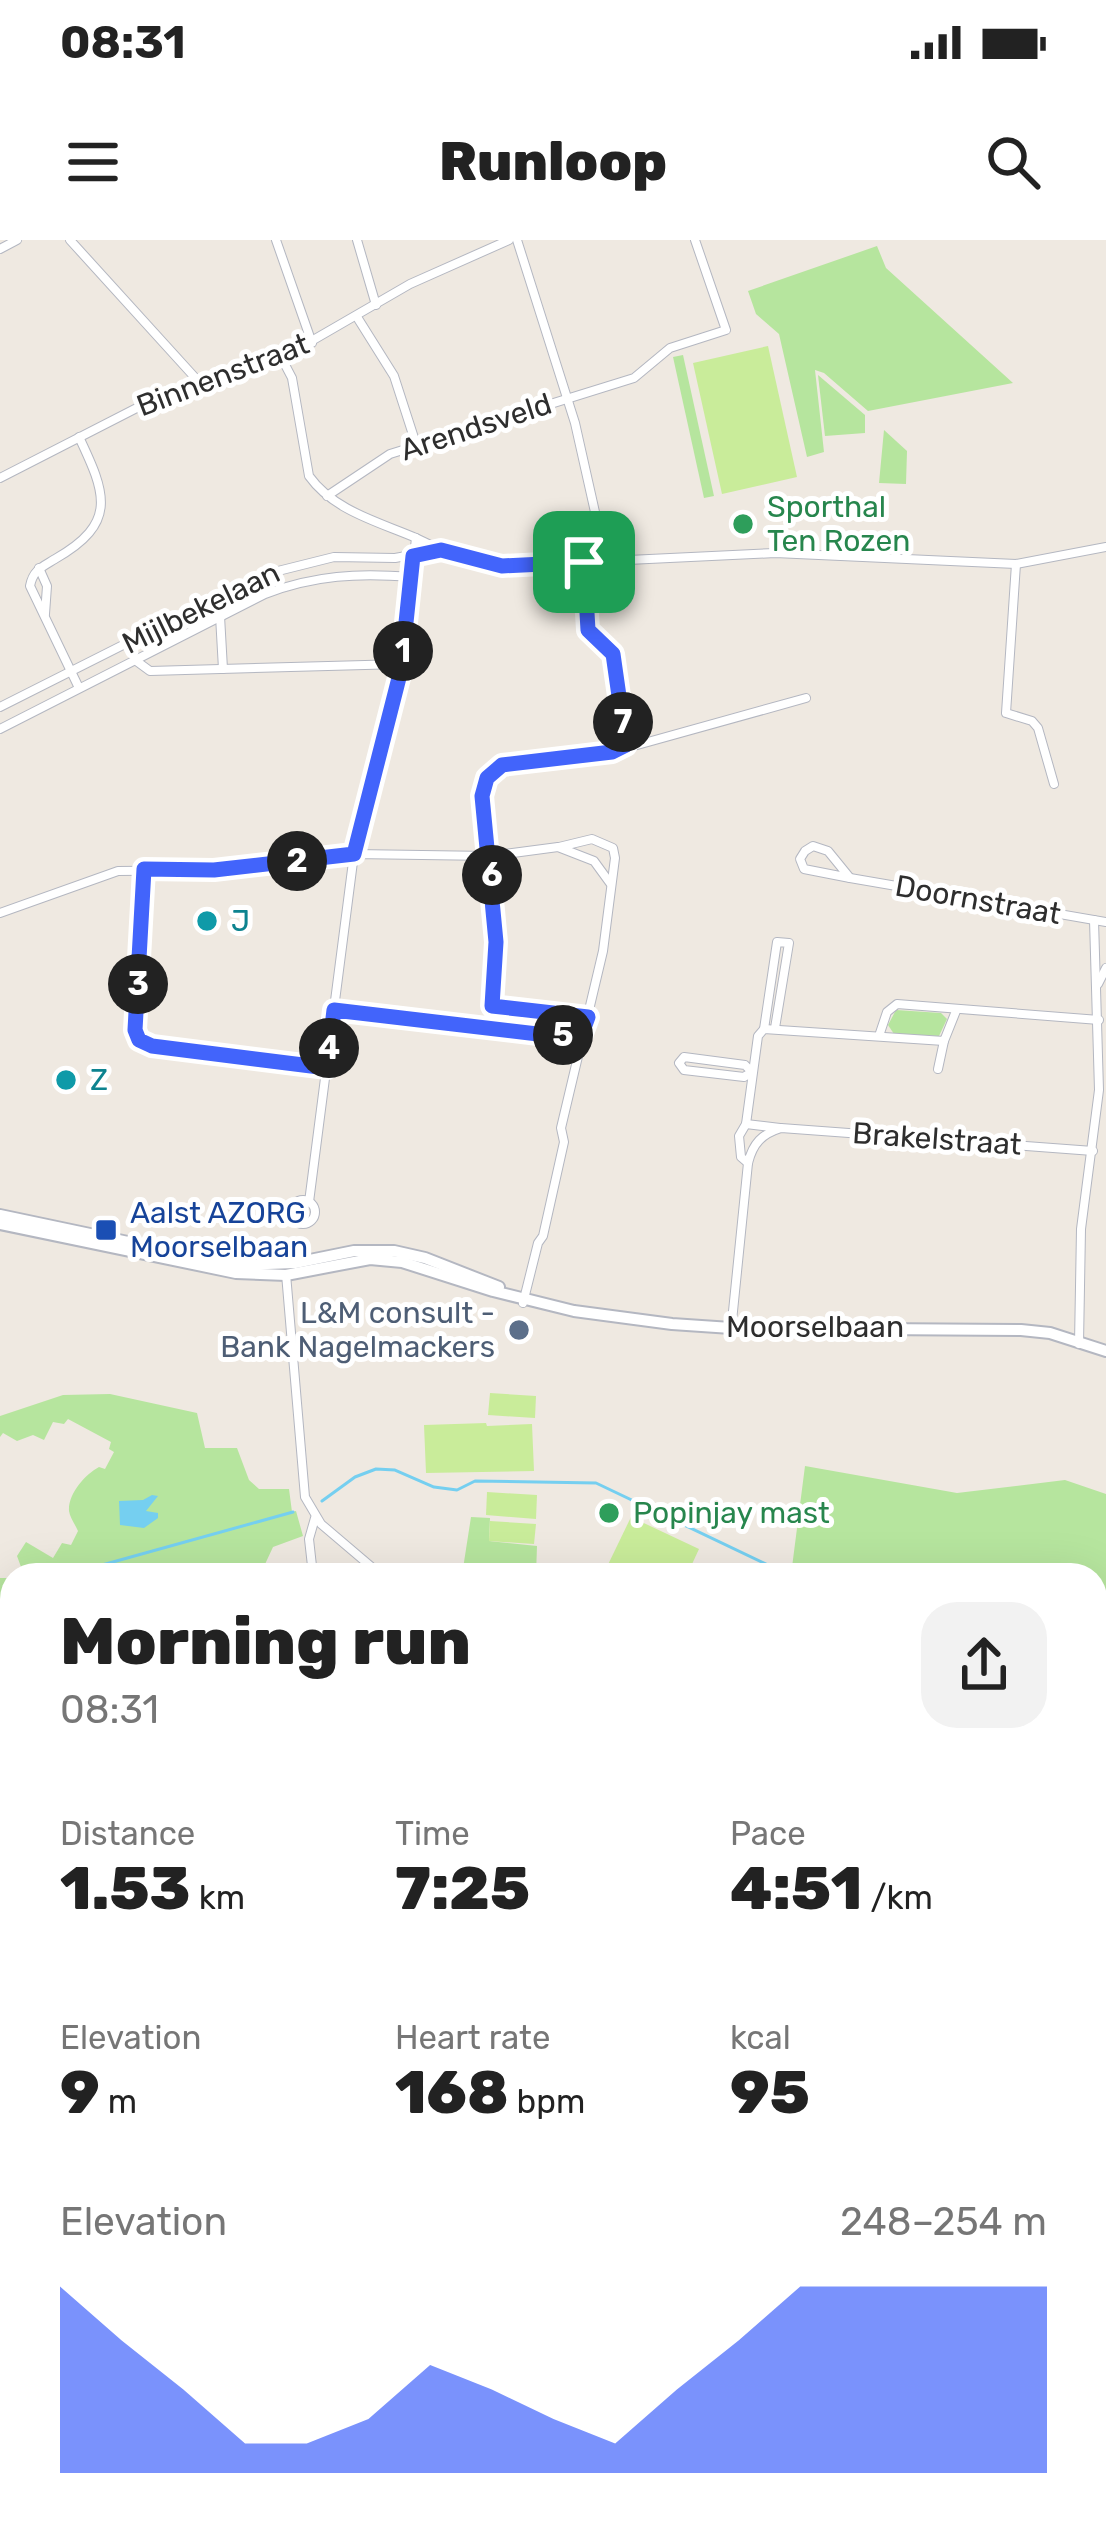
<!DOCTYPE html>
<meta charset="utf-8">
<style>
:root{--surface:#fff;--page:#f2f2f2;--text:#222;--muted:#767676;--accent:#4264fb}
body{margin:0;font-family:Rubik,sans-serif;background:var(--page);color:var(--text);height:100vh;display:flex;flex-direction:column;font-size:45px;white-space:nowrap}
*{box-sizing:border-box;margin:0}
p{font-size:39px;color:var(--muted)}
.icon{flex:none;width:66px;height:66px;fill:none;stroke:currentColor;stroke-width:2;stroke-linecap:round;stroke-linejoin:round}
.map{position:relative;flex:1;overflow:hidden}
.sheet{position:absolute;left:0px;top:1323px;width:1107px;height:975px;display:flex;flex-direction:column;background:var(--surface);border-radius:36px 36px 0 0;box-shadow:0 12px 48px #0002}
.sheet>*{flex:none}
.pin{position:absolute;display:grid;place-items:center;width:102px;height:102px;color:#fff;margin:-51px;border-radius:24px;box-shadow:0 6px 18px #0006}
.km{position:absolute;width:60px;height:60px;margin:-30px;border-radius:50%;background:#222;color:#fff;font-size:33px;line-height:60px;text-align:center}
.round{display:grid;place-items:center;flex:none;width:126px;height:126px;border-radius:36px;background:var(--page)}
.head{display:flex;align-items:center;justify-content:space-between;height:204px;padding:0 60px}
h1{font-size:66px;font-weight:800;line-height:90px}
.stats{display:grid;grid-template-columns:repeat(3,1fr);gap:18px;height:204px;padding:12px 60px}
.stats div{display:grid;align-content:center}
.stats b{font-size:60px;font-weight:800}
.stats small{font-size:33px;font-weight:400}
.stats p{font-size:33px}
.chart{height:336px;padding:24px 60px}
.chart p{display:flex;justify-content:space-between}
.chart svg{width:100%;height:216px;margin-top:12px;fill:var(--accent);opacity:.7}
.status{display:flex;justify-content:space-between;align-items:center;height:84px;padding:0 60px;background:var(--surface);direction:ltr}
.status svg{height:33px;fill:currentColor}
header{display:flex;justify-content:space-between;align-items:center;height:156px;padding:0 60px;background:var(--surface);font-size:54px;font-weight:800}
.map>svg:first-child{display:block}
.green{fill:#b6e59e}
.pitch{fill:#c9ec9a}
.water{fill:#75cff0}
.lines{fill:none;stroke-linecap:round;stroke-linejoin:round}
.stream{stroke:#75cff0;stroke-width:3}
.minor-casing{stroke:#b4b7c1;stroke-width:10}
.tertiary-casing{stroke:#b4b7c1;stroke-width:12}
.secondary-casing{stroke:#b4b7c1;stroke-width:14}
.minor{stroke:#fff;stroke-width:8}
.tertiary{stroke:#fff;stroke-width:9}
.secondary{stroke:#fff;stroke-width:10}
.route-casing{stroke:#fff;stroke-width:24}
.route{stroke:#4264fb;stroke-width:15}
.leisure-dot{fill:#2e9e5b;stroke:#fff;stroke-width:4.5}
.culture-dot{fill:#0f9aa8;stroke:#fff;stroke-width:4.5}
.transit-dot{fill:#1a4fb4;stroke:#fff;stroke-width:4.5}
.service-dot{fill:#5c6f8a;stroke:#fff;stroke-width:4.5}
.labels{text-anchor:middle;dominant-baseline:central;stroke-width:10;stroke-linejoin:round;paint-order:stroke}
.street-label{font-size:30px;fill:#2e2e2e;stroke:#fff}
.leisure-label{font-size:30px;fill:#27864d;stroke:#fff;text-anchor:start}
.culture-label{font-size:30px;fill:#0d838f;stroke:#fff;text-anchor:start}
.transit-label{font-size:30px;fill:#164399;stroke:#fff;text-anchor:start}
.service-label{font-size:30px;fill:#4e5e75;stroke:#fff;text-anchor:end}
</style>
<div class="status"><b>08:31</b><svg viewBox="0 0 49 12"><path d="M0 12V9h3v3zM5 12V6h3v6zM10 12V3h3v9zM15 12V0h3v12zM26 1h20v11H26zM47 4h2v5h-2z"/></svg></div>
<header><svg class="icon" aria-label="menu" viewBox="0 0 24 24"><path d="M4 6h16M4 12h16M4 18h16"/></svg>Runloop<svg class="icon" aria-label="search" viewBox="0 0 24 24"><circle cx="10" cy="10" r="6"/><path d="M15 15l6 6"/></svg></header>
<div class="map">
<svg width="1106" height="2297" viewBox="0 0 1106 2297">
<rect width="100%" height="100%" fill="#efe9e1"/>
<!-- green -->
<g class="green">
<path d="M 877,6 L 886,28 L 1013,143 L 868,171 L 824,133 L 815,130 L 824,212 L 807,217 L 779,94 L 756,74 L 748,51 Z"/>
<path d="M 683,115 L 714,256 L 704,258 L 673,117 Z"/>
<path d="M 818,135 L 865,175 L 865,193 L 825,196 Z"/>
<path d="M 884,190 L 907,211 L 906,244 L 879,243 Z"/>
<path d="M 896,770 L 941,773 L 947,779 L 939,796 L 894,794 L 888,785 Z"/>
<path d="M 110,1154 L 197,1173 L 205,1208 L 237,1208 L 249,1240 L 259,1249 L 289,1249 L 292,1272 L 296,1271 L 303,1296 L 273,1307 L 260,1335 L 24,1335 L 17,1316 L 26,1302 L 53,1318 L 62,1303 L 71,1305 L 78,1291 C 75,1284 70,1278 69,1271 C 68,1253 86,1234 99,1227 L 105,1229 L 114,1212 L 109,1209 L 111,1202 L 68,1179 L 64,1184 L 53,1182 L 44,1200 L 33,1195 L 17,1201 L 3,1193 L 0,1197 L 0,1176 L 63,1155 Z"/>
<path d="M 805,1226 L 957,1253 L 1065,1240 L 1106,1254 L 1106,1572 L 1095,1572 L 1095,1335 L 791,1335 Z"/>
<path d="M 471,1277 L 490,1278 L 489,1301 L 537,1306 L 536,1335 L 462,1335 Z"/>
<rect x="0" y="1338" width="12" height="388"/>
</g>
<!-- pitch -->
<g class="pitch">
<path d="M 768,106 L 797,237 L 722,254 L 693,123 Z"/>
<path d="M 490,1153 L 536,1156 L 535,1178 L 488,1175 Z"/>
<path d="M 486,1183 L 487,1186 L 532,1184 L 534,1231 L 426,1233 L 424,1185 Z"/>
<path d="M 487,1252 L 537,1255 L 536,1279 L 486,1275 Z"/>
<path d="M 631,1277 L 699,1309 L 687,1335 L 603,1335 Z"/>
<path d="M 490,1281 L 536,1284 L 534,1304 L 489,1301 Z"/>
</g>
<!-- water -->
<path class="water" d="M 152,1255 L 158,1256 L 146,1271 L 158,1273 L 158,1278 L 144,1288 L 120,1285 L 119,1261 L 143,1260 Z"/>
<g class="lines">
<!-- stream -->
<g class="stream">
<path d="M 322,1261 L 355,1237 L 376,1229 L 395,1230 L 434,1247 L 457,1250 L 475,1241 L 596,1243 L 789,1335"/>
<path d="M 66,1335 L 293,1272"/>
<path d="M 0,1398 L 12,1385"/>
<path d="M 1095,1512 L 1106,1513"/>
</g>
<defs>
<g id="minor">
<path d="M 70,0 L 199,142"/>
<path d="M 276,0 L 312,103"/>
<path d="M 357,0 L 376,65"/>
<path d="M 517,0 L 575,183 L 606,321"/>
<path d="M 0,9 L 17,0"/>
<path d="M 357,77 L 394,136 L 416,204"/>
<path d="M 79,197 C 106,254 118,283 55,319 C 42,327 33,330 30,346 L 79,448"/>
<path d="M 0,238 L 166,153 L 254,130 L 289,114 L 410,44 L 509,0"/>
<path d="M 327,256 L 390,214 L 634,138 L 670,108 L 726,90 L 695,0"/>
<path d="M 416,298 L 441,310 L 503,326 L 775,313 L 1016,324 L 1106,307"/>
<path d="M 584,322 L 588,390 L 613,414 L 626,505"/>
<path d="M 1016,324 L 1006,473 L 1032,481 L 1038,488 L 1054,544"/>
<path d="M 39,328 L 47,346 L 45,374"/>
<path d="M 211,362 L 220,376 L 223,429"/>
<path d="M 135,420 L 150,431 L 402,424"/>
<path d="M 0,467 L 262,335 L 334,317 L 395,318 L 439,310"/>
<path d="M 0,489 L 265,354 C 315,335 358,333 411,337"/>
<path d="M 813,606 L 828,611 L 850,638 L 804,629 L 800,619 L 805,611 Z"/>
<path d="M 144,629 L 135,790 L 139,800 L 152,806 L 327,828"/>
<path d="M 850,638 L 1106,682"/>
<path d="M 0,673 L 118,631 L 214,630 L 354,614 L 402,424 L 416,298 C 379,282 334,271 309,236 L 292,138 L 281,117"/>
<path d="M 1098,744 L 1106,728"/>
<path d="M 492,766 L 588,777"/>
<path d="M 335,770 L 580,798"/>
<path d="M 490,787 L 497,719 L 482,556 L 487,538 L 502,525 L 612,512 L 806,458"/>
<path d="M 764,789 L 777,702 L 789,703 L 775,788"/>
<path d="M 879,796 L 887,772 L 897,764 L 1099,780"/>
<path d="M 684,817 L 745,825 L 752,832 L 744,837 L 684,830 L 679,823 Z"/>
<path d="M 938,829 L 944,801"/>
<path d="M 746,884 L 780,888"/>
<path d="M 748,923 L 741,917 L 739,896 L 746,884 L 758,796 L 764,789 L 944,801 L 956,771"/>
<circle cx="303" cy="972" r="12"/>
<path d="M 309,962 L 354,614 L 490,616 L 558,607 L 594,621 L 610,643"/>
<path d="M 286,1034 L 305,1257 L 321,1284 L 381,1335"/>
<path d="M 523,1063 L 538,1003 L 543,996 L 564,902 L 561,888 L 603,711 L 615,618 L 613,608 L 592,599 L 559,607"/>
<path d="M 731,1091 L 748,923 C 753,903 762,894 781,888 L 1093,911"/>
<path d="M 1079,1104 L 1081,989 L 1099,850 L 1094,680"/>
<path d="M 313,1335 L 309,1299 L 315,1278"/>
<path d="M 745,1335 L 748,1335"/>
<path d="M 1095,1935 L 1106,1947"/>
<path d="M 0,1984 L 12,1985"/>
<path d="M 1095,2013 L 1106,2004"/>
<path d="M 355,2286 L 358,2297"/>
<path d="M 478,2286 L 479,2297"/>
<path d="M 570,2297 L 613,2286"/>
</g>
<path id="tertiary" d="M 0,1750 L 12,1750"/>
<g id="secondary">
<path d="M 0,975 L 237,1025 L 295,1023 L 354,1011 L 394,1011 L 425,1018 L 499,1047"/>
<path d="M 0,984 L 236,1033 L 286,1035 L 370,1019 L 402,1022 L 493,1051 L 574,1071 L 672,1084 L 731,1088 L 1021,1090 L 1050,1093 L 1106,1111"/>
</g>
</defs>
<!-- minor casing -->
<use href="#minor" class="minor-casing"/>
<!-- tertiary casing -->
<use href="#tertiary" class="tertiary-casing"/>
<!-- secondary casing -->
<use href="#secondary" class="secondary-casing"/>
<!-- minor -->
<use href="#minor" class="minor"/>
<!-- tertiary -->
<use href="#tertiary" class="tertiary"/>
<!-- secondary -->
<use href="#secondary" class="secondary"/>
</g>
<g class="lines">
<defs>
<path id="route" d="M 441,310 L 502,326 L 584,322 L 588,390 L 613,414 L 626,505 L 612,512 L 502,525 L 487,538 L 482,556 L 496,702 L 492,766 L 588,777 L 580,799 L 334,770 L 327,828 L 152,806 L 139,800 L 135,790 L 144,629 L 214,630 L 354,614 L 401,430 L 413,316 Z"/>
</defs>
<!-- route casing -->
<use href="#route" class="route-casing"/>
<!-- route -->
<use href="#route" class="route"/>
</g>
<!-- markers -->
<g class="leisure-dot">
<circle cx="743" cy="284" r="12"/>
<circle cx="609" cy="1273" r="12"/>
</g>
<g class="culture-dot">
<circle cx="207" cy="681" r="12"/>
<circle cx="66" cy="840" r="12"/>
</g>
<rect class="transit-dot" x="94" y="978" width="24" height="24" rx="6"/>
<circle class="service-dot" cx="519" cy="1090" r="12"/>
<g class="labels">
<!-- street labels -->
<g class="street-label">
<text transform="translate(223 135) rotate(-21)">Binnenstraat</text>
<text transform="translate(476 187) rotate(-18)">Arendsveld</text>
<text transform="translate(201 368) rotate(-26)">Mijlbekelaan</text>
<text transform="translate(978 660) rotate(10)">Doornstraat</text>
<text transform="translate(937 899) rotate(4)">Brakelstraat</text>
<text x="815" y="1087">Moorselbaan</text>
</g>
<!-- leisure labels -->
<g class="leisure-label">
<text x="767" y="267">Sporthal<tspan x="767" dy="34">Ten Rozen</tspan></text>
<text x="633" y="1273">Popinjay mast</text>
</g>
<!-- culture labels -->
<g class="culture-label">
<text x="231" y="681">J</text>
<text x="90" y="840">Z</text>
</g>
<!-- transit labels -->
<g class="transit-label">
<text x="130" y="973">Aalst AZORG<tspan x="130" dy="34">Moorselbaan</tspan></text>
</g>
<!-- service labels -->
<g class="service-label">
<text x="495" y="1073">L&amp;M consult -<tspan x="495" dy="34">Bank Nagelmackers</tspan></text>
</g>
</g>
</svg>
<div class="pin" style="left:584px;top:322px;background:#1e9e55"><svg class="icon" aria-label="arrive" viewBox="0 0 24 24"><path d="M6 21V4h12l-3 4 3 4H6"/></svg></div>
<b class="km" style="left:403px;top:411px">1</b>
<b class="km" style="left:297px;top:621px">2</b>
<b class="km" style="left:138px;top:744px">3</b>
<b class="km" style="left:329px;top:808px">4</b>
<b class="km" style="left:563px;top:795px">5</b>
<b class="km" style="left:492px;top:635px">6</b>
<b class="km" style="left:623px;top:482px">7</b>
<section class="sheet">
<div class="head"><div><h1>Morning run</h1><p>08:31</p></div><a class="round"><svg class="icon" aria-label="share" viewBox="0 0 24 24"><path d="M12 15V3M7 8l5-5 5 5M5 13v7h14v-7"/></svg></a></div>
<div class="stats">
<div><p>Distance</p><b>1.53<small> km</small></b></div>
<div><p>Time</p><b>7:25</b></div>
<div><p>Pace</p><b>4:51<small> /km</small></b></div>
</div>
<div class="stats">
<div><p>Elevation</p><b>9<small> m</small></b></div>
<div><p>Heart rate</p><b>168<small> bpm</small></b></div>
<div><p>kcal</p><b>95</b></div>
</div>
<div class="chart"><p><span>Elevation</span>248–254 m</p>
<svg viewBox="0 0 160 44" preserveAspectRatio="none"><path d="M0 44V6L10 17L20 27L30 38L40 38L50 33L60 22L70 27L80 33L90 38L100 27L110 17L120 6L130 6L140 6L150 6L160 6V44z"/></svg>
</div>
</section>
</div>
